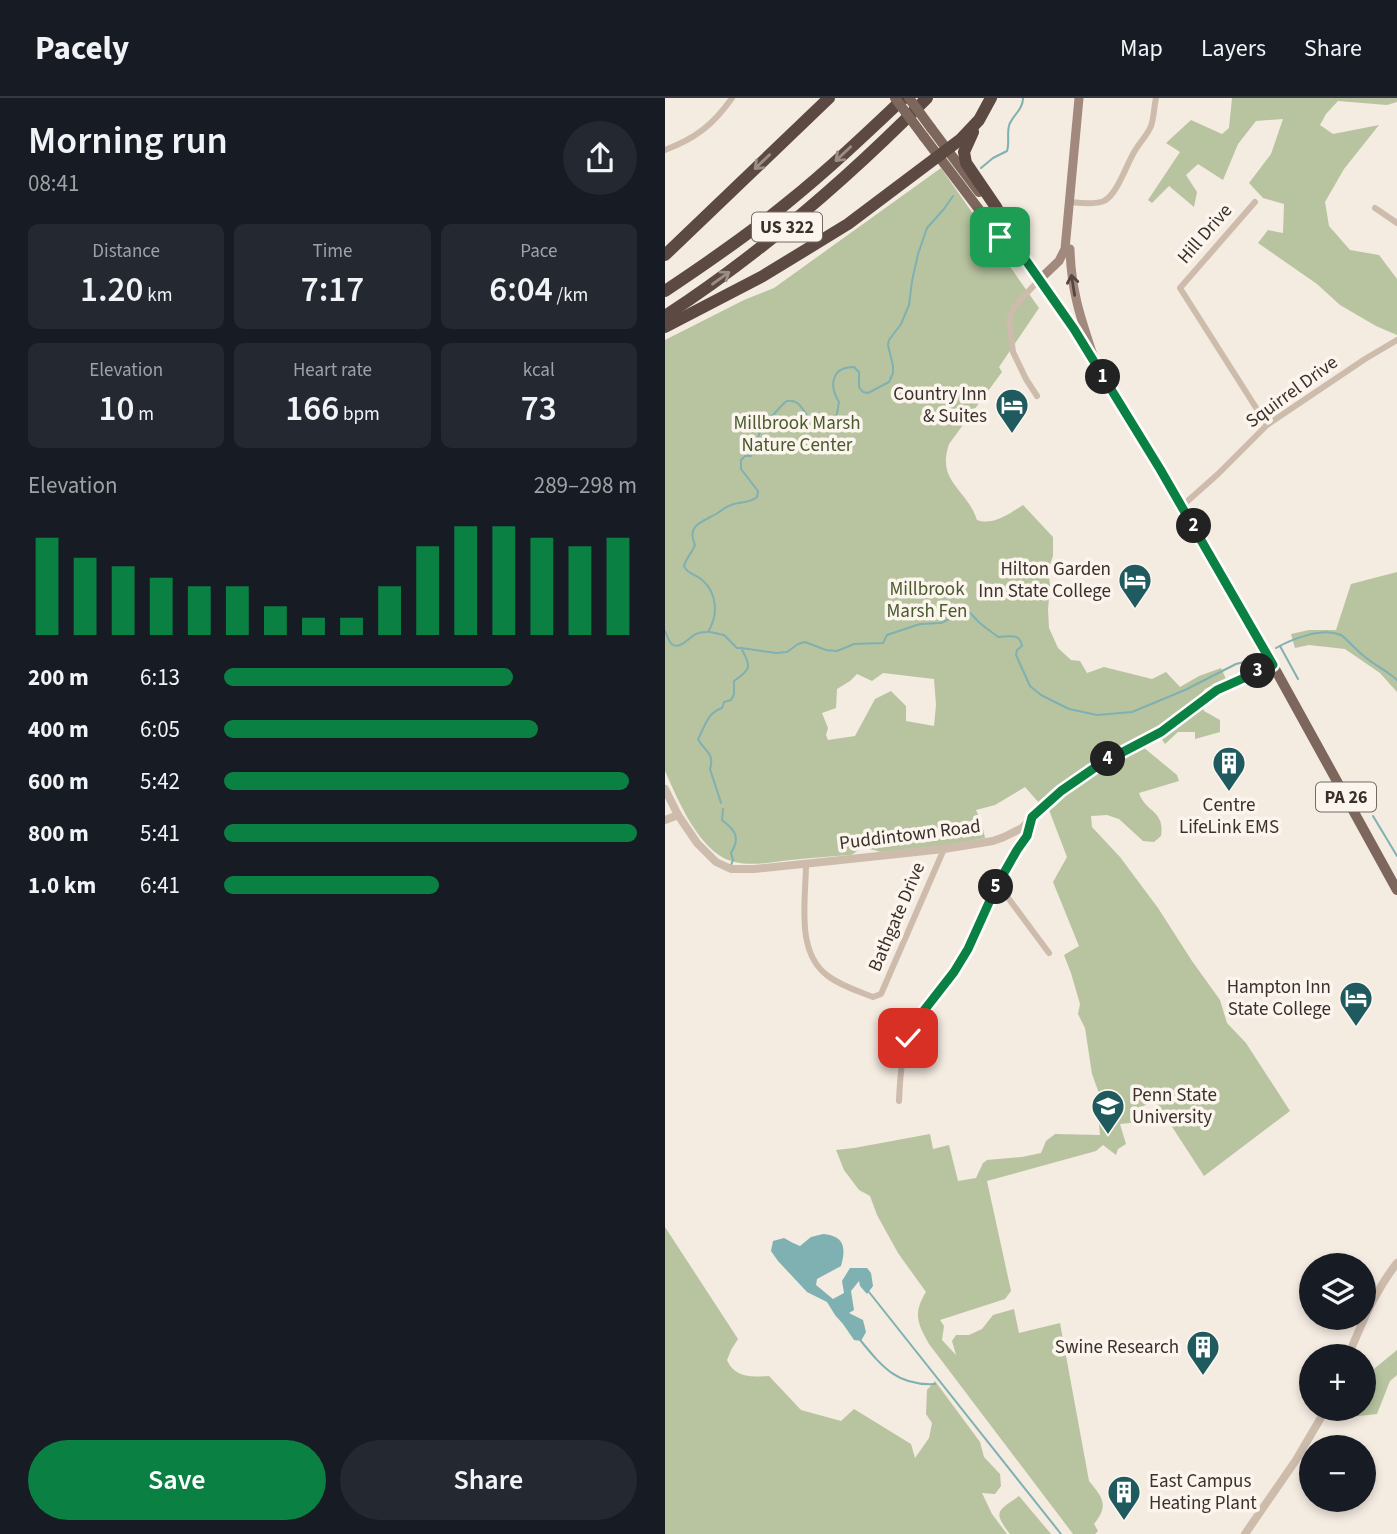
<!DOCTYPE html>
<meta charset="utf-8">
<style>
:root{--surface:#171b24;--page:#242831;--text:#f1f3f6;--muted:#9ea1a6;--line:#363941;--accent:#0b8043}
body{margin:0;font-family:"Source Sans 3",sans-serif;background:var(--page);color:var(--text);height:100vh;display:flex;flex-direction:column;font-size:26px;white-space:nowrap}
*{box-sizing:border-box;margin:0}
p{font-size:23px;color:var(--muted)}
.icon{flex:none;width:38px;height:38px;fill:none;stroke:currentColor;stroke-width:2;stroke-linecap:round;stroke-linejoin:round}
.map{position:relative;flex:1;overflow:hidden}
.drawer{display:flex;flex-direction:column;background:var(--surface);width:665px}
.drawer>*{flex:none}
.fabs{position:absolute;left:634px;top:1155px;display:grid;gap:14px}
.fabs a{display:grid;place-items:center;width:77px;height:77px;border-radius:50%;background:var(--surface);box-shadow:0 4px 10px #0003;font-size:35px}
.pin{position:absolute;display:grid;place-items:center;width:60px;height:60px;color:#fff;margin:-30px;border-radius:14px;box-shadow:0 4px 10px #0006}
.km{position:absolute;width:35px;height:35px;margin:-18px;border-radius:50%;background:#222;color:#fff;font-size:19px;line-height:35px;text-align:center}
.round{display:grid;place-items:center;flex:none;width:74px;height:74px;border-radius:37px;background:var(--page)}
.overview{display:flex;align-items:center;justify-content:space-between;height:119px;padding:0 28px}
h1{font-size:38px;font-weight:600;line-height:52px}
.metrics{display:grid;grid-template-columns:repeat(3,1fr);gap:10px;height:119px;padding:7px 28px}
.metrics div{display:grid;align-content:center;border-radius:10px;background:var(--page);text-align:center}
.metrics b{font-size:35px;font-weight:600}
.metrics small{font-size:19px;font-weight:400}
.metrics p{font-size:19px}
.chart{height:196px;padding:14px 28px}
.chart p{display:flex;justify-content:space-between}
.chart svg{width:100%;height:126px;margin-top:7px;stroke:var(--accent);stroke-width:6}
.primary-button{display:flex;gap:14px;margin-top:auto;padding:14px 28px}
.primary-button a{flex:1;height:80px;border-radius:42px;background:var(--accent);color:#fff;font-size:28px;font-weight:600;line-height:80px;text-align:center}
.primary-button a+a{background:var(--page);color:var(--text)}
ul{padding:0 28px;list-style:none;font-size:23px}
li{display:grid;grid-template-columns:112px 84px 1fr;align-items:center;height:52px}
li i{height:18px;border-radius:9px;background:var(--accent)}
header{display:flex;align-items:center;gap:42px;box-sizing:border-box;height:98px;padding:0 35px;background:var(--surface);border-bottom:2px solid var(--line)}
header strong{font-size:33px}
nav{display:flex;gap:38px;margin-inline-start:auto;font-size:24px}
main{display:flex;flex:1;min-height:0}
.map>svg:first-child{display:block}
.green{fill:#b8c4a0;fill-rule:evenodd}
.water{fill:#7fb0b2}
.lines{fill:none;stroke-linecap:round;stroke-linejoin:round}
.stream{stroke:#7fb0b2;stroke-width:2}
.minor{stroke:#cdbbac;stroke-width:6}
.tertiary{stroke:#cdbbac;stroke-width:8}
.secondary{stroke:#a18a7d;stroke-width:9}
.primary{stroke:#7d675c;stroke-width:10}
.motorway{stroke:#5c4a42;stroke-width:12}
.primary-bridge{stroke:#7d675c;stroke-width:10}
.oneway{stroke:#9c8e87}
.oneway2{stroke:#544640}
.route-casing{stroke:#fff;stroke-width:14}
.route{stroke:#0b8043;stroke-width:9}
.labels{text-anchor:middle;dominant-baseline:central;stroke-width:7;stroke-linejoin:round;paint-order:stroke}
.shield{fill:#fbf5ee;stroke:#756b66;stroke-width:2}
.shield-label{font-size:18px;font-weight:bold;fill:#3b302b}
.street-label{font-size:19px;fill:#3b302b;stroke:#fbf5ee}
.poi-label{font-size:19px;fill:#3b302b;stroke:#fbf5ee;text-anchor:end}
.park-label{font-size:19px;fill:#4a5a2e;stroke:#fbf5ee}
</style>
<header>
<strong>Pacely</strong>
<nav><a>Map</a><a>Layers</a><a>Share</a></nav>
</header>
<main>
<section class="drawer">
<div class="overview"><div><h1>Morning run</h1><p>08:41</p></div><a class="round"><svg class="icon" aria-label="share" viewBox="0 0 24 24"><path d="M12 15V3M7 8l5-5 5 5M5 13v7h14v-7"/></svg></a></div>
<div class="metrics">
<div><p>Distance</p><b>1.20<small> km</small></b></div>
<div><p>Time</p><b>7:17</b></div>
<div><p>Pace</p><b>6:04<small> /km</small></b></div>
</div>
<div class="metrics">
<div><p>Elevation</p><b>10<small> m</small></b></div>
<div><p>Heart rate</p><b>166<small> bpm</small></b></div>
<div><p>kcal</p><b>73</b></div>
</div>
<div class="chart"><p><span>Elevation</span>289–298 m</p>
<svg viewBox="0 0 160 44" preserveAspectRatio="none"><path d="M5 44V10M15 44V17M25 44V20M35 44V24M45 44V27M55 44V27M65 44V34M75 44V38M85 44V38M95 44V27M105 44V13M115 44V6M125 44V6M135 44V10M145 44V13M155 44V10"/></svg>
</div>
<ul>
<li><b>200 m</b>6:13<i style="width:70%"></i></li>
<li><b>400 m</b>6:05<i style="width:76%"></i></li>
<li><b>600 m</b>5:42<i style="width:98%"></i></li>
<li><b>800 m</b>5:41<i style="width:100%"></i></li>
<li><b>1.0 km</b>6:41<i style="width:52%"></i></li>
</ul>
<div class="primary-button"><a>Save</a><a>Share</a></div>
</section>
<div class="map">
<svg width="732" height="1436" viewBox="0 0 732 1436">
<rect width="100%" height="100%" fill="#f4ebe1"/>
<!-- green -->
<g class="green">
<path d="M 567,0 L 732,0 L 732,4 L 722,7 L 673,3 L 661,16 L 655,27 L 668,36 L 714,27 L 679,71 L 660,104 L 664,128 L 685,152 L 714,157 L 732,181 L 732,237 L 711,228 L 675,207 L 652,186 L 593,145 L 603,132 L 618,135 L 619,106 L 598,100 L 584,85 L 606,56 L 618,21 L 591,23 L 573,46 L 558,82 L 533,66 L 521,77 L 532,94 L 529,109 L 504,88 L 487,105 L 483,102 L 515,54 L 501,45 L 526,22 L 557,36 L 564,30 Z"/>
<path d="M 276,70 L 374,210 L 334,269 L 337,274 L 284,346 C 271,384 302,391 312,422 C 328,428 345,415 358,407 L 388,439 L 388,458 L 383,472 L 385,487 L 383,512 L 384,530 L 393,550 L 406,562 L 415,563 L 422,575 L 439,569 L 487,581 L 501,574 L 515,589 L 534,578 L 556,570 L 561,581 L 540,591 L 533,600 L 539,613 L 555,622 L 555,634 L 530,641 L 530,634 L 513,634 L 500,646 L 492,634 C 449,650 409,675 375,706 L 360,689 L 330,707 L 311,712 L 317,726 L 320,740 L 284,747 L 217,754 C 210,753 201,748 194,752 C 191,753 189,756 186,757 C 166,758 146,760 126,762 C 106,764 85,769 66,763 C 34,753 13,702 0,673 L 0,242 L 79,202 L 109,190 ZM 218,575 L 269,581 L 271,607 L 269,628 L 241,623 L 241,608 L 226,593 L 210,601 L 190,638 L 163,642 L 161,637 L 163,630 L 157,615 L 171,610 L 172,591 L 185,583 L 192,576 L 207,583 Z"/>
<path d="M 732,474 L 732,594 L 715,575 L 680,551 L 644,547 L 630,550 L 626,536 L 644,532 L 671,532 L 686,486 Z"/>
<path d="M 478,649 L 512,677 L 514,683 L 474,695 C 481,715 500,712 496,738 L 489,744 L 478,743 L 454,721 L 442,717 L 426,718 L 427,729 L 455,759 L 493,810 L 527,863 L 555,902 L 562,925 L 581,945 L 625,1013 L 539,1078 L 489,1001 L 477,1009 L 482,1017 L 475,1024 L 455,1026 L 461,1046 L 453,1051 L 451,1057 L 438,1047 L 431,1053 L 322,1083 L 346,1193 L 340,1201 L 275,1222 L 279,1228 L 277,1242 L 291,1257 L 287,1243 L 291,1237 L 304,1237 L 317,1231 L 328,1217 L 349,1211 L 354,1235 L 395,1225 L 424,1383 C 438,1400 444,1407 429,1426 L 433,1433 L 430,1436 L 408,1436 L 264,1246 C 252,1225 248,1215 261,1194 L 233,1155 L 212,1117 L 205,1098 L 194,1092 L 179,1072 L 171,1052 L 189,1050 L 265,1036 L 268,1051 L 284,1047 L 293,1083 L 311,1080 L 318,1065 L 322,1062 L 357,1059 L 376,1055 L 381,1043 L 390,1036 L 435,1037 L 433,1015 L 436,1001 L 427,976 L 420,930 L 413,916 L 415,906 L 406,875 L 399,857 L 414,848 L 388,784 L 402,759 L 384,712 C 396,705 403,693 413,685 C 432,670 457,660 478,649 Z"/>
<path d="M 0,1129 L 73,1241 L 66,1252 L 62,1262 C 70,1280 87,1279 104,1278 L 136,1312 L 176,1323 L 189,1311 L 246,1346 L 250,1360 L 264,1340 L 267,1325 L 261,1316 L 262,1292 L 270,1283 L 315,1344 L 319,1359 L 335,1376 L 336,1388 L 330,1396 L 317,1395 L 327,1416 L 342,1436 L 0,1436 Z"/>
<path d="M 732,1252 L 732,1277 L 725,1283 L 712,1316 L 666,1321 L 672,1311 L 698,1311 L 698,1280 Z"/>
<path d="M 354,1398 L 386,1436 L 345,1436 C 327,1413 333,1413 354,1398 Z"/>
</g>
<!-- water -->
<path class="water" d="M 158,1136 C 180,1138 181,1150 176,1168 L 152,1181 L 151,1187 L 168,1201 L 179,1195 L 177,1183 L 185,1170 L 202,1170 L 206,1175 L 208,1188 L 202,1196 L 195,1188 L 194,1183 L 186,1193 L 189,1212 L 184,1215 L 198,1222 L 201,1234 L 196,1243 L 189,1242 L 178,1226 L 170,1217 L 162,1204 L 142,1194 L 113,1163 L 106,1153 L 108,1143 L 119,1140 L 128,1145 L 135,1148 L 146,1139 Z"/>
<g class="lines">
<!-- stream -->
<g class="stream">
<path d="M 316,70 L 328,60 L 342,53 C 345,44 341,33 345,25 C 350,15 358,11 358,0"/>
<path d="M 0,533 C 2,537 3,541 5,544 C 13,555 24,539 31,536 C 35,534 39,534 43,534 C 54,516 52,494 36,481 C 30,476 22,476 19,468 C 21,460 27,455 30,447 C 21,427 37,424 51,416 C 56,413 60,409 66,407 C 75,403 84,406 92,399 L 93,393 L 76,371 L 76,362 L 80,358 L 86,358 C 94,346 91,341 96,332 C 98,328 119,304 122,303 C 144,298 139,344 171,321 L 174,304 C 164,288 166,269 189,269 L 194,274 L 194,289 L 198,294 L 203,295 L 224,284 L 228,275 L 228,268 L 223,247 L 224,242 L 236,226 L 244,207 L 247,183 L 253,156 L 262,130 L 279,111 L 288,98"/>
<path d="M 45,534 L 59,537 L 72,550 L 76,550 L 111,555 L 122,554 L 133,546 L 140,544 L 161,552 L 172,553 L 189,546 L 218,545 L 222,537 L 255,526 L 276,525 L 296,515 L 304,514 C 309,518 311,522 316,526 C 321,530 328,535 333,539 C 343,539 355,534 357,548 L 352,552 L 351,557 L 365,588 L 376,597 L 404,611 L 432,617 L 467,614 L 520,592 L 571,566 L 587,562"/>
<path d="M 615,548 L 633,581"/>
<path d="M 611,550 C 627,541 657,529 676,537 C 680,539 694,555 700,559 C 711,568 722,573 732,582"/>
<path d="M 56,705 L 45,671 C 50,655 39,653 33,641 C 41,627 42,615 57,610 L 59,604 L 66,602 L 69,596 L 69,583 C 85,572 87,569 77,552"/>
<path d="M 58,711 L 57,722 C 70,732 76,739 66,755 L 68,762 L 66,767"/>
<path d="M 708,718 L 732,758"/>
<path d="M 204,1194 L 396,1436"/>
<path d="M 196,1243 C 218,1270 233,1288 270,1286"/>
</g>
<!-- minor -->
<g class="minor">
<path d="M 0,52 C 31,40 48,27 67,0"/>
<path d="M 405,104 C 415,105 429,107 439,103 C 453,96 462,64 471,51 C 476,43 483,36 486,28 C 489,19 489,9 491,0"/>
<path d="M 590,104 L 515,190 L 602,327"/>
<path d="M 710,110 L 732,125"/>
<path d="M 372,298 L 361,281 L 348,254 L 344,222 L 349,209 L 374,182"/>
<path d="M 517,408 L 553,376 L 602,327 L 700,261 L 732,242"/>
<path d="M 141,765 C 141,802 130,854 163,878 C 176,888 193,893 208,899 L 216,896 L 279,751"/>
<path d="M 331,789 L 341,797 L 384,855"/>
<path d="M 234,1003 C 235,977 237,949 250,925 C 264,898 289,878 303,851 C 316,825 326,798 340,773 C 349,756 364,741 367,721"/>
</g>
<!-- tertiary -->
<g class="tertiary">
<path d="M 0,691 L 13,717 L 32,745 L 51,764 L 66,771 L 89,771 L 176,762 L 279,751 L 328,743 L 339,739 L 357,730 L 396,693 L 415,678 L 435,666 L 496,634 L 552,592 L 608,567"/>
<path d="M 0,722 L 13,717"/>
<path d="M 683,1258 C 697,1225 710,1193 732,1165"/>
<path d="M 580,1436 L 631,1362 L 661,1311"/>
</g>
<!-- secondary -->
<g class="secondary">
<path d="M 405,151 C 406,193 416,221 429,260"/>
<path d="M 374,182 L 394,163 L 400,151 L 414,0"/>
</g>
<!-- primary -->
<g class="primary">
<path d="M 266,30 L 314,94"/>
<path d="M 259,39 L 338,143 L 344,149 L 355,154"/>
<path d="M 344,134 L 355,154 L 429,263 L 506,389 L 594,542 L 732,792"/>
</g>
<!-- motorway -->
<g class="motorway">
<path d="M 308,34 L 299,54 L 301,65 L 331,109 L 347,137"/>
<path d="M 0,157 L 164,0"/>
<path d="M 0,193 C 42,165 83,137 122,105 C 163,72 201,36 239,0"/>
<path d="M 0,218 C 95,156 182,81 262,0"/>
<path d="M 0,229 L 98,178 L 183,126 L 296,41 L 314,22 L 326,0"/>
</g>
<!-- primary-bridge -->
<g class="primary-bridge">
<path d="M 230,0 L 259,39"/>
<path d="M 244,0 L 266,30"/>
</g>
</g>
<!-- one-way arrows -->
<defs><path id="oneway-shaft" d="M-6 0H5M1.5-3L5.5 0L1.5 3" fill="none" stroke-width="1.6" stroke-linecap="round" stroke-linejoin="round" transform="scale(1.75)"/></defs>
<g class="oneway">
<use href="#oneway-shaft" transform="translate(178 56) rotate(137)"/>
<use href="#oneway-shaft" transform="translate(97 64) rotate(136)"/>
<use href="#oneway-shaft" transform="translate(56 180) rotate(-36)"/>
</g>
<use class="oneway2" href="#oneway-shaft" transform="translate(408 187) rotate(-99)"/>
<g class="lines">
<defs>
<path id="route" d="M 243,940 L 250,924 L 289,874 L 303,851 L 331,789 L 352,752 L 362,738 L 367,719 L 396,693 L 435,666 L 496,634 L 552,592 L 608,567 L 495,371 L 409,231 L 355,154 L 344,149 L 335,139"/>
</defs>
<!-- route casing -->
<use href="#route" class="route-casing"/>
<!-- route -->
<use href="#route" class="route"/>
</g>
<!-- icons -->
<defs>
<symbol id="hotel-pin" viewBox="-11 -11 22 30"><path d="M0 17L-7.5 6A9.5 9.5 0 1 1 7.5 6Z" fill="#1f5a5e" stroke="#fbf5ee"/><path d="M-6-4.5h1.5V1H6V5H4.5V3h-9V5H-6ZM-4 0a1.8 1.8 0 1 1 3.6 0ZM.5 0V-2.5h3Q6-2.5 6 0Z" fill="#fff"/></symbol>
<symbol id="building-pin" viewBox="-11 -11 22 30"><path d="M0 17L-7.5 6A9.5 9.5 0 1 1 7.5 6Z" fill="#1f5a5e" stroke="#fbf5ee"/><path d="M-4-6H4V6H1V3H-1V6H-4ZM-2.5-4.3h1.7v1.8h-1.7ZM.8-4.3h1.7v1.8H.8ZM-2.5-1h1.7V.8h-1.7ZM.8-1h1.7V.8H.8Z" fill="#fff"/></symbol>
<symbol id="university-pin" viewBox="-11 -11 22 30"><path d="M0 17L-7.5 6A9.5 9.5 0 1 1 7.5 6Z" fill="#1f5a5e" stroke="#fbf5ee"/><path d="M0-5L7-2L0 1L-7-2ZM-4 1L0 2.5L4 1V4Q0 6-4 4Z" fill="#fff"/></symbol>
</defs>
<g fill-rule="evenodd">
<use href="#hotel-pin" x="328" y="288" width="38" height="52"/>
<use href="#hotel-pin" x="451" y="463" width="38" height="52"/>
<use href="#building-pin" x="545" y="646" width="38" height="52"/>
<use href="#hotel-pin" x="672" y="881" width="38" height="52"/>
<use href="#university-pin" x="424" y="989" width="38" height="52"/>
<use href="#building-pin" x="519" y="1230" width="38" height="52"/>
<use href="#building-pin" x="440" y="1375" width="38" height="52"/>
</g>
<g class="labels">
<!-- shield labels -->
<g class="shield">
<rect x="87" y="114.5" width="70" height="29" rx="5"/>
<rect x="651" y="684.5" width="60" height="29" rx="5"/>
</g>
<g class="shield-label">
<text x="122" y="129">US 322</text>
<text x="681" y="699">PA 26</text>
</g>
<!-- street labels -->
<g class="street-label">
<text transform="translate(540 136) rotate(-49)">Hill Drive</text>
<text transform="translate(627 294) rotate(-36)">Squirrel Drive</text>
<text transform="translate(245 737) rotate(-7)">Puddintown Road</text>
<text transform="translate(232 819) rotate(-67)">Bathgate Drive</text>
</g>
<!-- poi labels -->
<g class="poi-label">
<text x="322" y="296">Country Inn<tspan x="322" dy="22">&amp; Suites</tspan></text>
<text x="446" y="471">Hilton Garden<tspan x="446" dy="22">Inn State College</tspan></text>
<text x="564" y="707" text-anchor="middle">Centre<tspan x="564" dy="22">LifeLink EMS</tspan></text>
<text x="666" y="889">Hampton Inn<tspan x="666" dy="22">State College</tspan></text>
<text x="467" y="997" text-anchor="start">Penn State<tspan x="467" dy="22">University</tspan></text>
<text x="514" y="1249">Swine Research</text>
<text x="484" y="1383" text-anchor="start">East Campus<tspan x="484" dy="22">Heating Plant</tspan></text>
</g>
<!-- park labels -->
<g class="park-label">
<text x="132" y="325">Millbrook Marsh<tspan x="132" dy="22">Nature Center</tspan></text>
<text x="262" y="491">Millbrook<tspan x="262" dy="22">Marsh Fen</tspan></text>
</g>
</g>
</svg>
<div class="fabs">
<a><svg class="icon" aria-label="layers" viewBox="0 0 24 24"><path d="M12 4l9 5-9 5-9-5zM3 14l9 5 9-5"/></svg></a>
<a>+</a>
<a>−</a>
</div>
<div class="pin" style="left:335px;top:139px;background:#1e9e55"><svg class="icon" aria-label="arrive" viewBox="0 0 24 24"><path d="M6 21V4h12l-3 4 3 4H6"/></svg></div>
<div class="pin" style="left:243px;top:940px;background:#d93025"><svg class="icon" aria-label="check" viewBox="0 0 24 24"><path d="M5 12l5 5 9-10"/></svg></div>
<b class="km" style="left:438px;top:279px">1</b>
<b class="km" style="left:529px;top:428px">2</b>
<b class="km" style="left:593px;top:573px">3</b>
<b class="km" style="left:443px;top:661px">4</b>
<b class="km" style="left:331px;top:789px">5</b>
</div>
</main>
